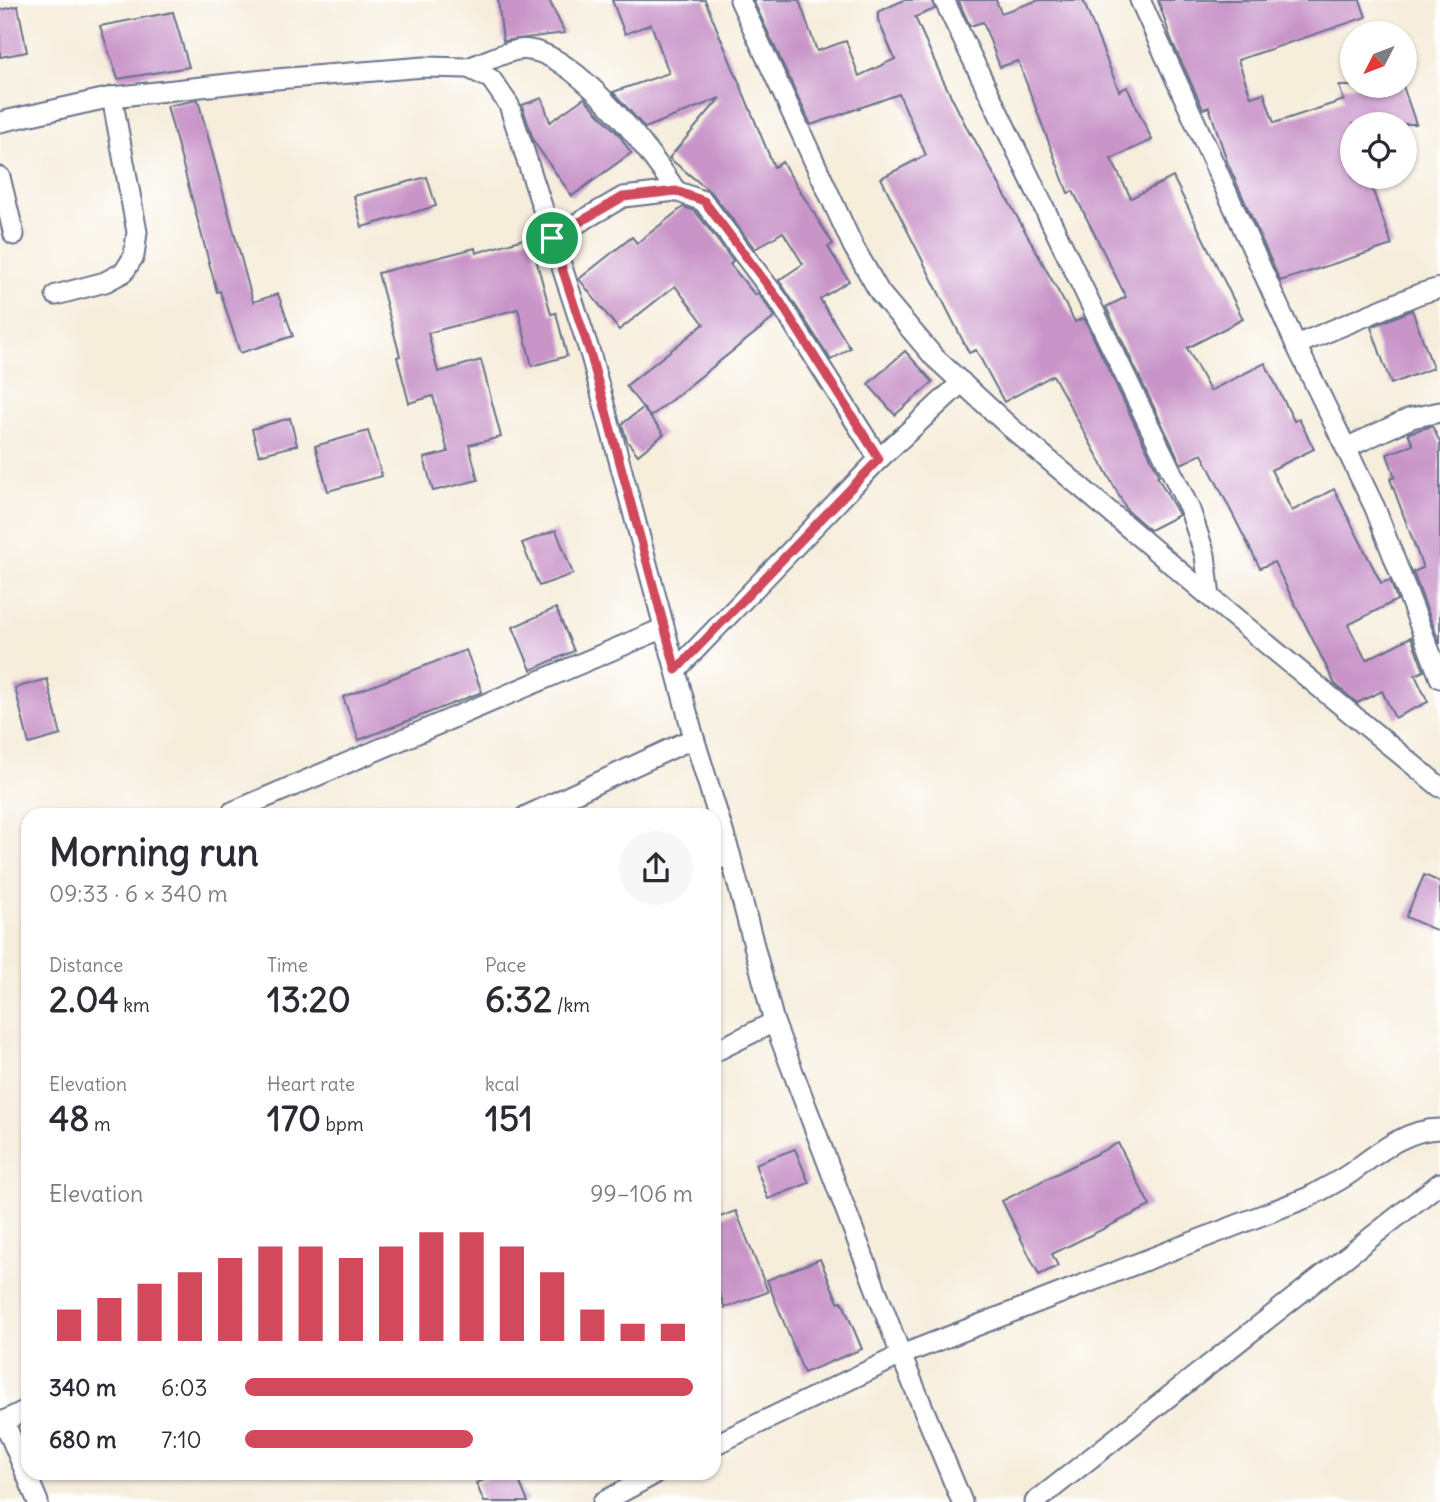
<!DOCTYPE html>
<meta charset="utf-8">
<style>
:root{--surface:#fff;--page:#f7f7f7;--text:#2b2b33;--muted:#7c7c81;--accent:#d1495b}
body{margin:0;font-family:Delius,sans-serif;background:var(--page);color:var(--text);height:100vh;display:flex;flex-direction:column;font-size:26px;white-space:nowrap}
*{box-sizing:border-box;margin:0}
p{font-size:23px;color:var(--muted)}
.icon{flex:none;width:38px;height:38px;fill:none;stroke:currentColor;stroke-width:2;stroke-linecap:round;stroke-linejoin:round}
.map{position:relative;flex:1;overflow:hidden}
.side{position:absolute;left:21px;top:808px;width:700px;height:672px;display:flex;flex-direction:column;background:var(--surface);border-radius:21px;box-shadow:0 2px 5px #0004}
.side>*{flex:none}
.needle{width:46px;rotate:228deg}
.tools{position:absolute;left:1340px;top:21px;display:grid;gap:14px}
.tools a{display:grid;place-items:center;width:77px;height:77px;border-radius:50%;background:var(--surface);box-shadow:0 2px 5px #0004;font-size:35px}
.pin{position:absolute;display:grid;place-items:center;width:60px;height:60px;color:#fff;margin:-30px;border:4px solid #fff;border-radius:50%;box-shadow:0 2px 7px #0007}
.round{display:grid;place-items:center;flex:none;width:74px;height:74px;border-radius:37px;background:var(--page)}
.head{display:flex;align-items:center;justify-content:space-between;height:119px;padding:0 28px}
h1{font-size:38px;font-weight:700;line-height:52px}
.metrics{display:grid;grid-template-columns:repeat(3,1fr);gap:10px;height:119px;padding:7px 28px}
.metrics div{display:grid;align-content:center}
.metrics b{font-size:35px;font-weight:700}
.metrics small{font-size:19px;font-weight:400}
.metrics p{font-size:19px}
.chart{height:196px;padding:14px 28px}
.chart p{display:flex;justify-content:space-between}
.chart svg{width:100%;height:126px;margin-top:7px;stroke:var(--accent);stroke-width:6}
ul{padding:0 28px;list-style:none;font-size:23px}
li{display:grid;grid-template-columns:112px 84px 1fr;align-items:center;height:52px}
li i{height:18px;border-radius:9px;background:var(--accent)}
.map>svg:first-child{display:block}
.building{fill:#c995c9}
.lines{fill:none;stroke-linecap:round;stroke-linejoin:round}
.minor-casing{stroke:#68728a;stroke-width:23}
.minor{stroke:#fff;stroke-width:19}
.route-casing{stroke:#fff;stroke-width:14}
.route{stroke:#d1495b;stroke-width:9}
</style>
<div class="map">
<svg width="1440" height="1502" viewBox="0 0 1440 1502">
<rect width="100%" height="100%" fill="#fff"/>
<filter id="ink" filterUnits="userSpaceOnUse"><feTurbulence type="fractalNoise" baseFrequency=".0143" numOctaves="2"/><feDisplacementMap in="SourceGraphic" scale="14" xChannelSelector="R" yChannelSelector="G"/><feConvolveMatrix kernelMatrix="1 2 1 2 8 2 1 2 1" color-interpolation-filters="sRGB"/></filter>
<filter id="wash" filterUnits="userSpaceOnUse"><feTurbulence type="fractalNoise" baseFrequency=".00686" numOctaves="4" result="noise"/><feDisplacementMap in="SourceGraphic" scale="28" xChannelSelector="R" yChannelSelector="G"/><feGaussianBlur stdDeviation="1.57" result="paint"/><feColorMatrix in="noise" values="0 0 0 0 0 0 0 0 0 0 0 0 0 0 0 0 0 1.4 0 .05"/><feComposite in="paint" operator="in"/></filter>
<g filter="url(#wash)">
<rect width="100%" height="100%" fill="#f6eddb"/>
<g id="blocks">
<!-- building -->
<g class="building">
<path d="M 498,0 L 549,0 L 565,33 L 503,41 Z"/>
<path d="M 612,0 L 705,0 L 774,167 L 782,162 L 833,244 L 828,247 L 849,281 L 820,299 L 850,348 L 831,360 L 779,280 L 803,264 L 783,232 L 755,249 L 713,194 L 669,158 L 720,98 L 645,128 L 613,92 L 669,73 L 651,24 L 625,34 Z"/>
<path d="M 753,0 L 799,0 L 817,51 L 846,41 L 859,76 L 895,59 L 878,20 L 878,12 L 904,0 L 932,0 L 935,9 L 915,17 L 942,78 L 970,134 L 971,133 L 1075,322 L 1084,318 L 1159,475 L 1157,476 L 1179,515 L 1150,530 L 1127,510 L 1053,375 L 1004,402 L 976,350 L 969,353 L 881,178 L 926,155 L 899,94 L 811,125 Z"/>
<path d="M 958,0 L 996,0 L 1001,13 L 1039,0 L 1083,0 L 1119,91 L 1127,87 L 1152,140 L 1111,159 L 1131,198 L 1173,177 L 1243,319 L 1187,348 L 1210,391 L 1265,363 L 1294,421 L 1299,419 L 1314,449 L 1271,470 L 1292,511 L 1334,489 L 1381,583 L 1390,580 L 1397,600 L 1348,625 L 1366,660 L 1411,637 L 1424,671 L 1415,675 L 1428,702 L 1395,718 L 1382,691 L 1357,703 L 1335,684 L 1274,562 L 1260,568 L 1202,454 L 1181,464 L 1106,307 L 1126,297 L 1073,191 L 1068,193 L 1018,61 L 1000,67 L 983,22 L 970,26 Z"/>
<path d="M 1158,0 L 1360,0 L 1366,17 L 1238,60 L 1251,97 L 1264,93 L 1274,123 L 1344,100 L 1339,86 L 1403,86 L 1416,124 L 1353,124 L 1353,177 L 1368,177 L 1392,245 L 1280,281 L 1228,164 L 1209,107 L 1203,109 L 1171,39 Z"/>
<path d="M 18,6 L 27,52 L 0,57 L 0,10 Z"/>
<path d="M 173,12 L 189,67 L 118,79 L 100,26 Z"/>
<path d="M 542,98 L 550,122 L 584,98 L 619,135 L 631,153 L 572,196 L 534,142 L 522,105 Z"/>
<path d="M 198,100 L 253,302 L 278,294 L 293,336 L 240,353 L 220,291 L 217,292 L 167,106 Z"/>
<path d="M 427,177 L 436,206 L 362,227 L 354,196 Z"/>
<path d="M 683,207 L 695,211 L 733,261 L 730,264 L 755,295 L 758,293 L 775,317 L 650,417 L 626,386 L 704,324 L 675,286 L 619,330 L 579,279 L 632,237 L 637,243 Z"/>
<path d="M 530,237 L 551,314 L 556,313 L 567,356 L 532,366 L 518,309 L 428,333 L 438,372 L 481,360 L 501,437 L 469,445 L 478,480 L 433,491 L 424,458 L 448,452 L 433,396 L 409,403 L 397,357 L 400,356 L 378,273 L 475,248 L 476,253 Z"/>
<path d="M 1412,310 L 1433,368 L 1391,384 L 1371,327 Z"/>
<path d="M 905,351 L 933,382 L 895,415 L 868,384 Z"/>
<path d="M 643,408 L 664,434 L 638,455 L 627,441 L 622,424 Z"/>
<path d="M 290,418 L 297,445 L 259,455 L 252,429 Z"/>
<path d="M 1432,426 L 1440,442 L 1440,644 L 1413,572 L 1423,568 L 1390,479 L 1395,477 L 1387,454 L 1413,445 L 1408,433 Z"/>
<path d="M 368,431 L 382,476 L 328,491 L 315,446 Z"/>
<path d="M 556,530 L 573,574 L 539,586 L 522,543 Z"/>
<path d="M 556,608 L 574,651 L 531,670 L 513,627 Z"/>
<path d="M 466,650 L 482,692 L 359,740 L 343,697 Z"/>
<path d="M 47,679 L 61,735 L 29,744 L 15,688 Z"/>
<path d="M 1424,875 L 1440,882 L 1440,932 L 1406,917 Z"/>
<path d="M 1118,1143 L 1150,1206 L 1052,1254 L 1058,1266 L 1039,1275 L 1002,1201 Z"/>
<path d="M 795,1149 L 809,1183 L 768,1199 L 755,1164 Z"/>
<path d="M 736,1211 L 768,1292 L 725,1308 L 714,1281 L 714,1219 Z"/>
<path d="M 820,1259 L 838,1302 L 842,1301 L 862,1349 L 804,1373 L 767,1280 Z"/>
<path d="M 499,1474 L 516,1474 L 528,1502 L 484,1502 L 476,1483 Z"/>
</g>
</g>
</g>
<g filter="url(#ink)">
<use href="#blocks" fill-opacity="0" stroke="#68728a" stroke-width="2"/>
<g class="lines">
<defs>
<g id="minor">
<path d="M 740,0 L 853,246 L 880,293 L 934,357 L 1010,427 L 1210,597 L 1440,787"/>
<path d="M 944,0 L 1190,510 L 1205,555 L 1210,597"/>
<path d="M 1140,0 L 1296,345 L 1375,508 L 1440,678"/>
<path d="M 468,68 C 483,63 501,53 518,50 C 568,41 652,153 676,191"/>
<path d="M 0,122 L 112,97 L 264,80 L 424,67 L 468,68 L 491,79 L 509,105 L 591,356 L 694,738 L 730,854 L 774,1022 L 901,1355 L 962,1502"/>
<path d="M 0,177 L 14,235"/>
<path d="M 552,238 L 623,197 L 676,191 L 703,201 L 779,301 L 879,459"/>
<path d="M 56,295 L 105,282 L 124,272 L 134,256 L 137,232 L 112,97"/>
<path d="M 1296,345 L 1419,294 L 1440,288"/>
<path d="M 1346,448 L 1411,418 L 1440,412"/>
<path d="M 676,670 L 879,459 L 962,382"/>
<path d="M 232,812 L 664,628"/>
<path d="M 526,816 L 694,738"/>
<path d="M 714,861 L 730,854"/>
<path d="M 714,1052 L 774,1022"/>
<path d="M 4,1421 L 38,1502"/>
<path d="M 0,1426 L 4,1421 L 28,1409"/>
<path d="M 714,1445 L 901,1355 L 1309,1197 C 1323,1189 1338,1182 1352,1172 C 1378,1153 1406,1129 1440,1129"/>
<path d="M 603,1502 L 655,1474"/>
<path d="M 1035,1502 L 1440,1183"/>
</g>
</defs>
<!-- minor casing -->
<use href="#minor" class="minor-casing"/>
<!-- minor -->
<use href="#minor" class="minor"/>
</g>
</g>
<g class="lines" filter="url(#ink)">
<defs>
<path id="route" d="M 676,191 L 704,201 L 779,300 L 879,459 L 676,670 L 591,356 L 552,238 L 623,197 Z"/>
</defs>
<!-- route casing -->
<use href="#route" class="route-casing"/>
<!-- route -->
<use href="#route" class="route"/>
</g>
</svg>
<div class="tools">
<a><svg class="needle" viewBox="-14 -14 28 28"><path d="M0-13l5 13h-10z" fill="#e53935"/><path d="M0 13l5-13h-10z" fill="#7c7c81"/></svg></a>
<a><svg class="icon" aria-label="locate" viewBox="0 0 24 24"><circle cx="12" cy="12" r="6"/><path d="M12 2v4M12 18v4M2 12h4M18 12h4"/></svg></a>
</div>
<div class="pin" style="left:552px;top:238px;background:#1e9e55"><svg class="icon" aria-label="arrive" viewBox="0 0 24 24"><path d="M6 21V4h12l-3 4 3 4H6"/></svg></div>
<section class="side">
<div class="head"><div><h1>Morning run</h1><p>09:33 · 6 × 340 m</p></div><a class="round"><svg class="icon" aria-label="share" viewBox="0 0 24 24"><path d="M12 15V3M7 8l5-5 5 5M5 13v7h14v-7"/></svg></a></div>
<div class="metrics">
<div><p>Distance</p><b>2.04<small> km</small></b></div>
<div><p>Time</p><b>13:20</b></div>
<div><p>Pace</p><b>6:32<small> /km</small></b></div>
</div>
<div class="metrics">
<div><p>Elevation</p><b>48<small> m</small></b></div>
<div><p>Heart rate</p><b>170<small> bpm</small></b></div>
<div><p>kcal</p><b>151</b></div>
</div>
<div class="chart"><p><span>Elevation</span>99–106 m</p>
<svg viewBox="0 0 160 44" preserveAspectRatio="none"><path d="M5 44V33M15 44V29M25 44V24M35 44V20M45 44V15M55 44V11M65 44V11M75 44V15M85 44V11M95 44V6M105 44V6M115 44V11M125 44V20M135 44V33M145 44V38M155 44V38"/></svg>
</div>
<ul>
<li><b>340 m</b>6:03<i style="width:100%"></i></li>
<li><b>680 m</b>7:10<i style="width:51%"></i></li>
</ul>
</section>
</div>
